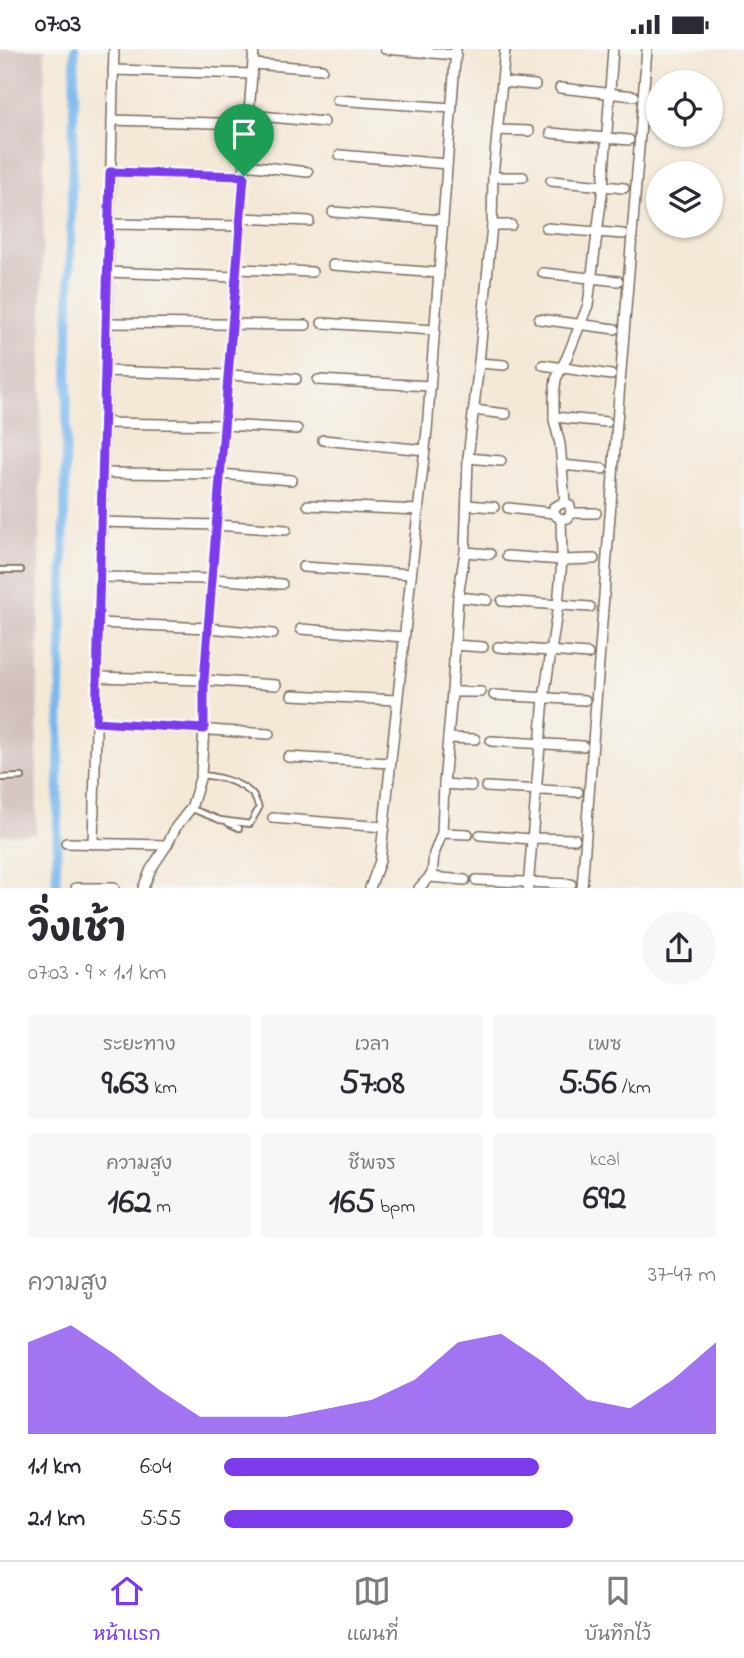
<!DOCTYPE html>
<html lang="th">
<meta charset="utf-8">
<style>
:root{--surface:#fff;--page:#f7f7f7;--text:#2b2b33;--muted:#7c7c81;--line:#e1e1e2;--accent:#7c3aed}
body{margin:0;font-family:"Indie Flower","Playpen Sans Thai",sans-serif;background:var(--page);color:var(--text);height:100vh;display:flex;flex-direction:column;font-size:26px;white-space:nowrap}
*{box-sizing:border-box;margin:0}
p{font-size:23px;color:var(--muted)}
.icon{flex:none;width:38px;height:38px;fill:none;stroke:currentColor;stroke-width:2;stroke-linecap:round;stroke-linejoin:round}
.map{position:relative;height:839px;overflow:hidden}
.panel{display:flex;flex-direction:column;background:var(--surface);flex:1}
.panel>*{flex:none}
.tools{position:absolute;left:646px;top:21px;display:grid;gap:14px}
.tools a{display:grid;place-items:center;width:77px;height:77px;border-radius:50%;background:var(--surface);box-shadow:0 2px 5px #0004;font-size:35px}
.pin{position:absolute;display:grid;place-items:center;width:60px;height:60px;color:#fff;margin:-72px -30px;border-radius:50% 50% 50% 0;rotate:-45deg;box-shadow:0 0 7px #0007}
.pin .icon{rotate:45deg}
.round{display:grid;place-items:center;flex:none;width:74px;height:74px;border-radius:37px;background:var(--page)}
.headline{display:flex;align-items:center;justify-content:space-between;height:119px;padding:0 28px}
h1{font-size:38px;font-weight:700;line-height:52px}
.stats{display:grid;grid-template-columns:repeat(3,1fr);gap:10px;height:119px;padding:7px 28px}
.stats div{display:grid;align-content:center;border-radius:7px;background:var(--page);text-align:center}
.stats b{font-size:35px;font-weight:700}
.stats small{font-size:19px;font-weight:400}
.stats p{font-size:19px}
.chart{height:196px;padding:14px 28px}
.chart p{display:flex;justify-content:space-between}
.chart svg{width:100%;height:126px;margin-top:7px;fill:var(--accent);opacity:.7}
ul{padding:0 28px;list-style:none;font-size:23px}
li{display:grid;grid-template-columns:112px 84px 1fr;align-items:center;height:52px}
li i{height:18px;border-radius:9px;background:var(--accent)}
.status{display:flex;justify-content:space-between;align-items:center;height:49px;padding:0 35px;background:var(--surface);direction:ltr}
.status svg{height:19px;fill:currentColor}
.tabs{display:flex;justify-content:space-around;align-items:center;height:98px;border-top:2px solid var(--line);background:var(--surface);font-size:19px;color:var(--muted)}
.tabs a{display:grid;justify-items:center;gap:4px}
.tabs .current{color:var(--accent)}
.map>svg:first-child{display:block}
.industrial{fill:#d1bfbd}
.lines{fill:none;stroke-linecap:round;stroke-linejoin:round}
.canal{stroke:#7bb9ee;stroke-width:9}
.lane-casing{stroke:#7c6c5e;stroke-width:8}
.street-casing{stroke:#7c6c5e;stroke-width:12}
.lane{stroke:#fff;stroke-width:4.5}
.street{stroke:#fff;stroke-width:9}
.route-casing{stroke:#fff;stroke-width:14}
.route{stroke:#7c3aed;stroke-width:9}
</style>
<div class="status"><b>07:03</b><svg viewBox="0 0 49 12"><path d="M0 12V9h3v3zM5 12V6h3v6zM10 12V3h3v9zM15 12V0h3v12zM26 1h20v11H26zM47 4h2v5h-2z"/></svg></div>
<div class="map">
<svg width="744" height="839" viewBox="0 0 744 839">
<rect width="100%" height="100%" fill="#f6f6f2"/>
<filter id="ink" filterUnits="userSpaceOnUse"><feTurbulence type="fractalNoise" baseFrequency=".0143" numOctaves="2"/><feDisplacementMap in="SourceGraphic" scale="14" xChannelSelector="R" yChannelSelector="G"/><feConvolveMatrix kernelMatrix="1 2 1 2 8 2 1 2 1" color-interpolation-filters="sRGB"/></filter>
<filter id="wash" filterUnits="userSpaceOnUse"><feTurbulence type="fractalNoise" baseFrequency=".00686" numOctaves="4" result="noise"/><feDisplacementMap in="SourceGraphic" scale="28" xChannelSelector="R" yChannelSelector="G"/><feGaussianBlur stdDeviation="1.57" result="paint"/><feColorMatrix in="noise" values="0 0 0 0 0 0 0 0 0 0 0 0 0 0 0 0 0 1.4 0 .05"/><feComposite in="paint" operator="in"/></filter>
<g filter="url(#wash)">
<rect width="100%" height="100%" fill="#f4e8d6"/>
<!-- industrial -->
<path class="industrial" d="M 0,0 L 45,0 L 36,785 L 0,786 Z"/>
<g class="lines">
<!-- canal -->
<path class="canal" d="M 56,839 L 75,0"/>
</g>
</g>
<g filter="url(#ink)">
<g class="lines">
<defs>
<g id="lane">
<path d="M 0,521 L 21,521"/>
<path d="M 203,726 C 219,728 238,732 251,744 C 255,747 257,754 259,759 L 250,775 L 220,771"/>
<path d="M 0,729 L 22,728"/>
<path d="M 192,760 L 220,771"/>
<path d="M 228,774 L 239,779"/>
</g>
<g id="street">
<path d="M 385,0 L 456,6"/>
<path d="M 253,15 L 322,20"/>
<path d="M 113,21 L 252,25"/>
<path d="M 502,33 L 535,36"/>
<path d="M 560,39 L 634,47"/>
<path d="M 337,51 L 452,59"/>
<path d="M 249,66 L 324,73"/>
<path d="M 112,71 L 248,75"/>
<path d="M 497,81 L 529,82"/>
<path d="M 551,84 L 629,91"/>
<path d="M 340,106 L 447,115"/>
<path d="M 245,116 L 308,123"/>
<path d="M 110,123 L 244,127"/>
<path d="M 493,128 L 523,128"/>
<path d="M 551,132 L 624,139"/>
<path d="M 333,163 L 443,171"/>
<path d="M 241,169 L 309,172"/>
<path d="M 109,175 L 240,177"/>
<path d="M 492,176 L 511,176"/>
<path d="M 546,179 L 623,185"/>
<path d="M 333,216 L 439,224"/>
<path d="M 237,220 L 312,223"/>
<path d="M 108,223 L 236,228"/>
<path d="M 543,224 L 618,232"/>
<path d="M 539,270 L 615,280"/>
<path d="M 107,274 L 306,276"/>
<path d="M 322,274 L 434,281"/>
<path d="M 479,314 L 504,316"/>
<path d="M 543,316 L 611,326"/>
<path d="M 105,322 L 228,326 L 296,330"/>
<path d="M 318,331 L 430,337"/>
<path d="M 474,361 L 506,365"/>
<path d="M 554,368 L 607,373"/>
<path d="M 104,374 L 224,376 L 297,380"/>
<path d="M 323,391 L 425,401"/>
<path d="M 468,409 L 501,412"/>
<path d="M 562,416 L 603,420"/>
<path d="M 103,424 L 220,425 L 291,431"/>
<path d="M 308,456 L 418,461"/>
<path d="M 467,456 L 494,458"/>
<path d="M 508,459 L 554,464"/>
<path d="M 571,464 L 596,464"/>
<path d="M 561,470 L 568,469 L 571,464 L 570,457 L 565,453 L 560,395 L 554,371 L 554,347 L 556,330 L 567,308 L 588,256 L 603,138 L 613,0"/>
<path d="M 101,473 L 216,476 L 286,481"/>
<path d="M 465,503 L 490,505"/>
<path d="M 507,507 L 562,511 L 594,510"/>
<path d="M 303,518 L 411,525"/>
<path d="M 100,528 L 212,530 L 282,535"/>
<path d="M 458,548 L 487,551"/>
<path d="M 502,552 L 590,558"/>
<path d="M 99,574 L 208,579 L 273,585"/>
<path d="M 301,580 L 404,588"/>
<path d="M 454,596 L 483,598"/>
<path d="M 498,598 L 588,605"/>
<path d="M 97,628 L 204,631 L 276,636"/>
<path d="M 452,643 L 481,643"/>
<path d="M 292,646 L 397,651"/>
<path d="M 494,646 L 585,651"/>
<path d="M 96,673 L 269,685"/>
<path d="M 448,689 L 475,690"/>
<path d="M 491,692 L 583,697"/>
<path d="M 288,708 L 390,714"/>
<path d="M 444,735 L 471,737"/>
<path d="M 486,738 L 578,743"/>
<path d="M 273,769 L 383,778"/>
<path d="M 442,784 L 468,785"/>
<path d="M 480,786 L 531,790"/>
<path d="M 531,789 L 575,790"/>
<path d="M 66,794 L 167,796"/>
<path d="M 93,795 L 114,0"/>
<path d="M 430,828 L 465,831"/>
<path d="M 476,831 L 571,835"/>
<path d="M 76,839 L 114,839"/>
<path d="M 143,839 L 151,820 L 167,796 L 176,778 L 191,759 L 194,750 L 201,726 L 204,680 L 204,631 L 254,0"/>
<path d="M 370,839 L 380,812 L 427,381 L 456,0"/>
<path d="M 419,839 L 432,825 L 434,805 L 442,784 L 444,735 L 452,643 L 458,548 L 465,503 L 468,409 L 479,314 L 492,176 L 493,128 L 505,0"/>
<path d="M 528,839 L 544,649 L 558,556 L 562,511 L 561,470 C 555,467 554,465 554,458 L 565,453"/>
<path d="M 582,839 L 620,334 L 647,0"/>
</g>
</defs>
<!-- lane casing -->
<use href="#lane" class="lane-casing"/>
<!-- street casing -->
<use href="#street" class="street-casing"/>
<!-- lane -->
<use href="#lane" class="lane"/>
<!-- street -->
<use href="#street" class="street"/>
</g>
</g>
<g class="lines" filter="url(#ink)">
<defs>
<path id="route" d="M 110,123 L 244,127 L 204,631 L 204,680 L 96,673 Z"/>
</defs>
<!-- route casing -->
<use href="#route" class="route-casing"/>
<!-- route -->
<use href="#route" class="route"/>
</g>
</svg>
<div class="tools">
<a><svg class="icon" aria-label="locate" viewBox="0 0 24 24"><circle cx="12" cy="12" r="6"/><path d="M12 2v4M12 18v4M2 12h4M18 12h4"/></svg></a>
<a><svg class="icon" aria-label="layers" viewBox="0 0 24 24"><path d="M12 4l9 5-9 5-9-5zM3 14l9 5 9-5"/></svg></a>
</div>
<div class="pin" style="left:244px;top:127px;background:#1e9e55"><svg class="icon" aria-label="arrive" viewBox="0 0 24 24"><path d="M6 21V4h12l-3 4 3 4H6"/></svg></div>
</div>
<section class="panel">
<div class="headline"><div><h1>วิ่งเช้า</h1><p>07:03 · 9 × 1.1 km</p></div><a class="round"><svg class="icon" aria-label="share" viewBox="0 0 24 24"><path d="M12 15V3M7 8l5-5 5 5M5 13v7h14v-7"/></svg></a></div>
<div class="stats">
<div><p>ระยะทาง</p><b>9.63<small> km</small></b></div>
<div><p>เวลา</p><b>57:08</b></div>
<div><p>เพซ</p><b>5:56<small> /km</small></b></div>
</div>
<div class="stats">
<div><p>ความสูง</p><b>162<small> m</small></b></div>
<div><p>ชีพจร</p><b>165<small> bpm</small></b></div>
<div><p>kcal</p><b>692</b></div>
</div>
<div class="chart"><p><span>ความสูง</span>37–47 m</p>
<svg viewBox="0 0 160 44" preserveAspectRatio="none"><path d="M0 44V12L10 6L20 16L30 28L40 38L50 38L60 38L70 35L80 32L90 25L100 12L110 9L120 19L130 32L140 35L150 25L160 12V44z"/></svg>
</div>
<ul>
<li><b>1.1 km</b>6:04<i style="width:64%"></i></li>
<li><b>2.1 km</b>5:55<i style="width:71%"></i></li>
</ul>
</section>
<nav class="tabs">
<a class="current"><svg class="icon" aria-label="home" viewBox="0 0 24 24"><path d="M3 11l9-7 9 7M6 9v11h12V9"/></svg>หน้าแรก</a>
<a><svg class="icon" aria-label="map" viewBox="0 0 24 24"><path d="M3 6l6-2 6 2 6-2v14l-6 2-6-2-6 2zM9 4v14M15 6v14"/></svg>แผนที่</a>
<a><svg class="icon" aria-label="saved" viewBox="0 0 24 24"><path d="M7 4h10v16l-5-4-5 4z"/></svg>บันทึกไว้</a>
</nav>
